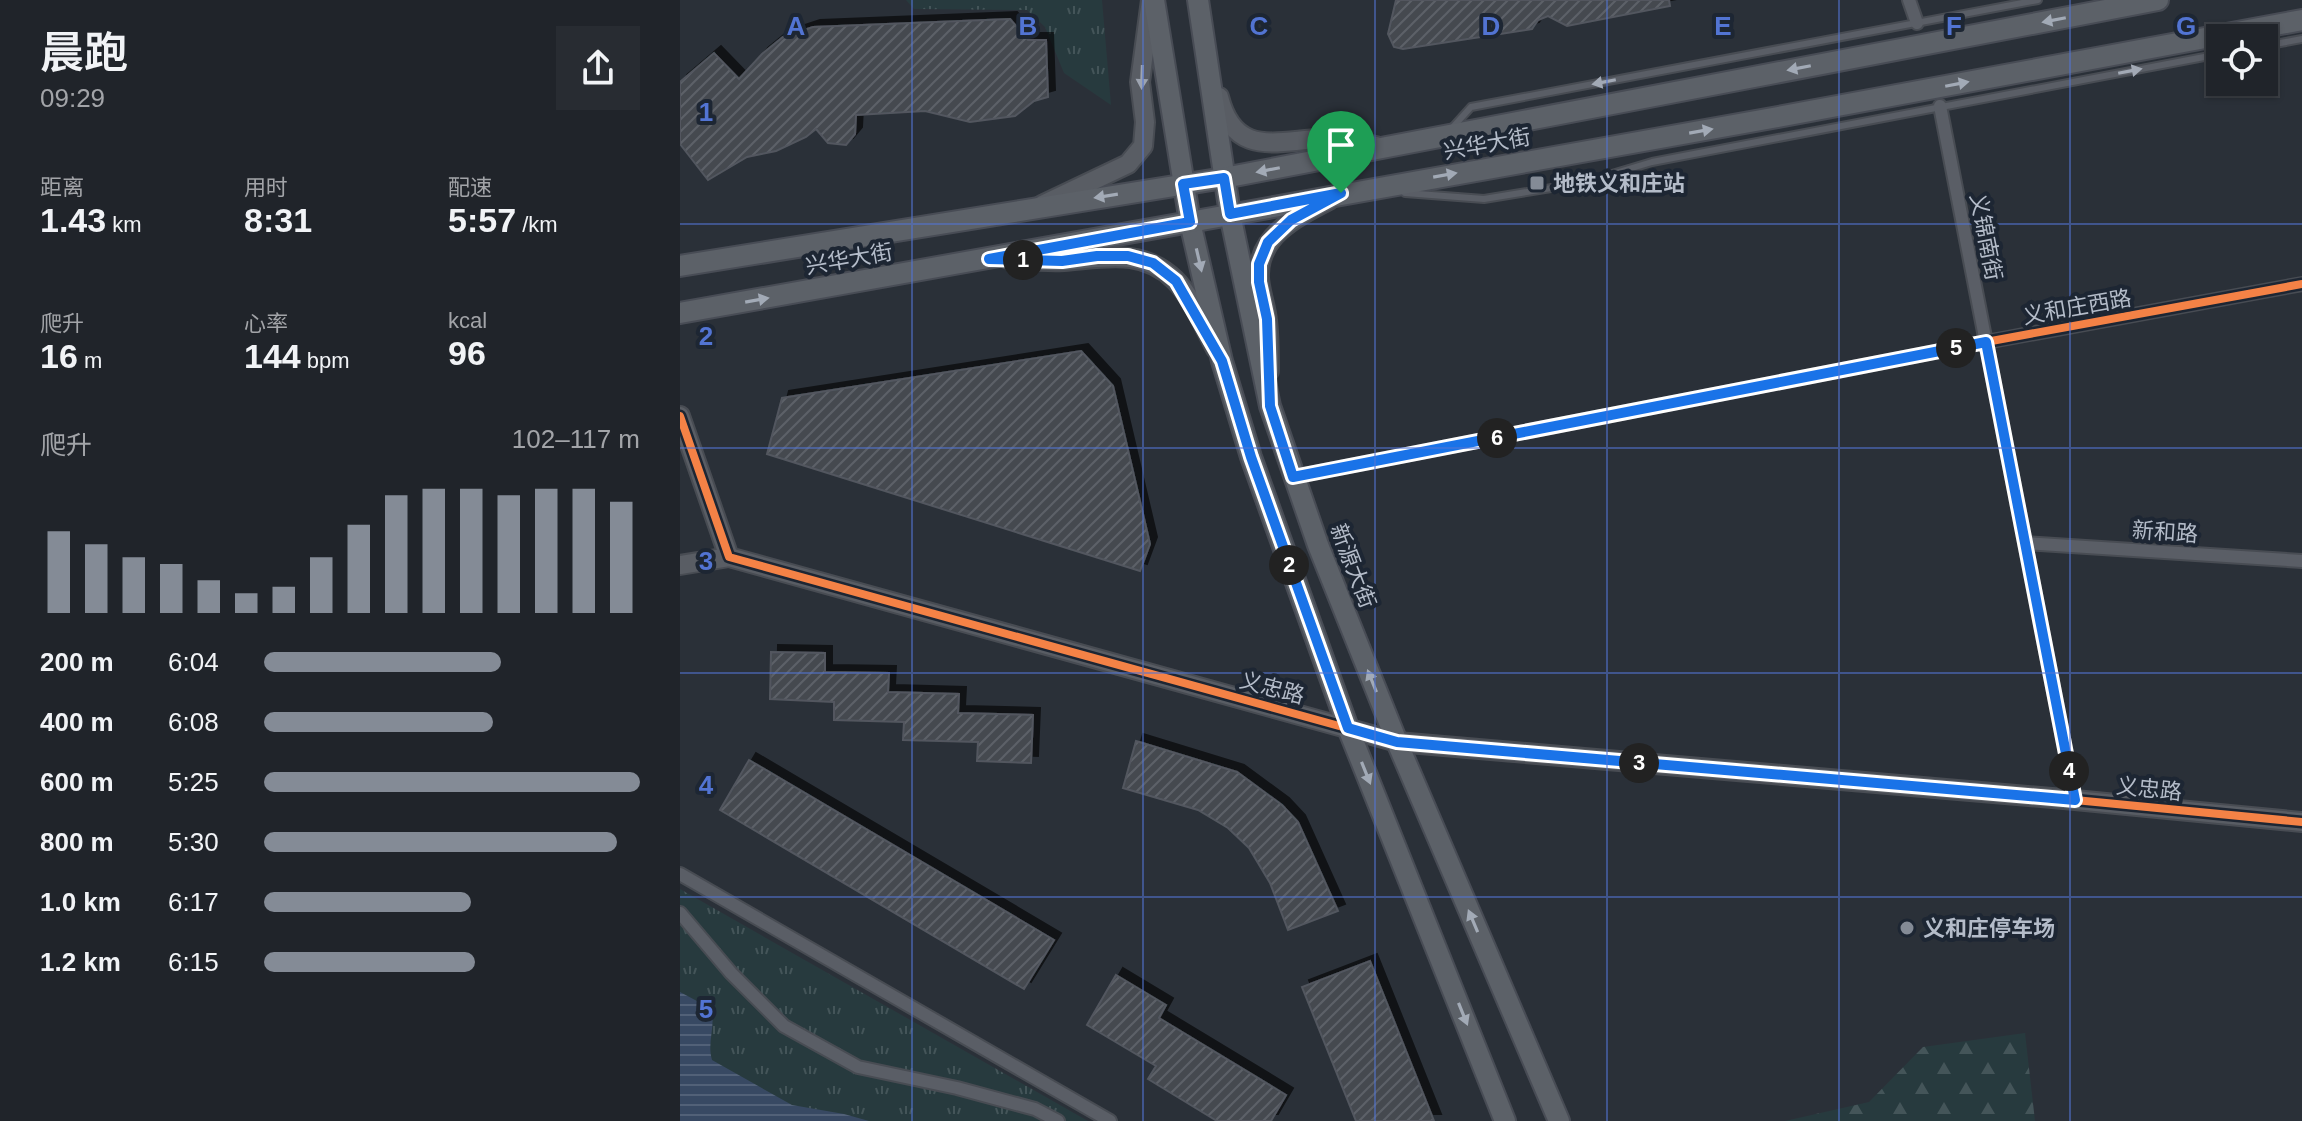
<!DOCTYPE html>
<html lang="zh">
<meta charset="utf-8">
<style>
:root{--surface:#20242a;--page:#282c32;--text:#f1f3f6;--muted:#a2a4a8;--line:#3d4147;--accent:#848b96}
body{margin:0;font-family:Helvetica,"Noto Sans SC",sans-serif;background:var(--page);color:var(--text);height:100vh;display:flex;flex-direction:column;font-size:30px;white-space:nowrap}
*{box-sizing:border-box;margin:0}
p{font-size:26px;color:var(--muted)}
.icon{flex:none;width:44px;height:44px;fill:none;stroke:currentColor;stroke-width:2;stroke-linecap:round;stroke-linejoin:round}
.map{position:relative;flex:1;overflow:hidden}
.side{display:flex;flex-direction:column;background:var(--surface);width:680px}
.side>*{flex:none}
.controls{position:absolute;left:1526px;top:24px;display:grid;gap:16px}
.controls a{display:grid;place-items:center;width:72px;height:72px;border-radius:0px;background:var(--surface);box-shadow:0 2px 6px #0004,0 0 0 2px var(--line);font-size:40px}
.pin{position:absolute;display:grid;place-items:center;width:68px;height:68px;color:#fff;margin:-82px -34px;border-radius:50% 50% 50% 0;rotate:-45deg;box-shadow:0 0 8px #0007}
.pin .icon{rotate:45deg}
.km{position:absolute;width:40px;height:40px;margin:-20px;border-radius:50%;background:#222;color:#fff;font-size:22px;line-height:40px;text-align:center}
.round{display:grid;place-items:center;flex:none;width:84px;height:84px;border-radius:0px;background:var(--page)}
.summary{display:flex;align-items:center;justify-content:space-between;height:136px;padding:0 40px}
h1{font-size:44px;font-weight:600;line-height:60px}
.metrics{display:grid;grid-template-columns:repeat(3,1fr);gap:12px;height:136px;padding:8px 40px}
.metrics div{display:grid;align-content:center}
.metrics b{font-size:34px;font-weight:600}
.metrics small{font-size:22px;font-weight:400}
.metrics p{font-size:22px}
.chart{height:224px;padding:16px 40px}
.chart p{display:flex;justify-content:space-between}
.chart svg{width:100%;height:144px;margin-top:8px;stroke:var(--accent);stroke-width:6}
ul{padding:0 40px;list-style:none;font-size:26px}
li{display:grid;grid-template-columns:128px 96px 1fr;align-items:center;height:60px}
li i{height:20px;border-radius:10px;background:var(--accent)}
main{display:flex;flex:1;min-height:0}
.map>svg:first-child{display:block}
.forest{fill:url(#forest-firs)}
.park{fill:url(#park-tufts)}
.water{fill:url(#water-rules)}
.building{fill:url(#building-hatch);stroke:#52575f;stroke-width:2;filter:url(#shadow)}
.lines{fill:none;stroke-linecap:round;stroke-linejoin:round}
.lane-casing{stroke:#484c53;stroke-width:10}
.street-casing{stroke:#484c53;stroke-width:16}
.secondary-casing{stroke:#484c53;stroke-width:22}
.primary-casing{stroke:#484c55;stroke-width:24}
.lane{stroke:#5a5e66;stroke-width:6}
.street{stroke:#5a5e66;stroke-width:12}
.secondary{stroke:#595d64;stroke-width:18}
.primary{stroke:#5c6168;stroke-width:20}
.cycleway-casing{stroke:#1d2633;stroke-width:13}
.cycleway{stroke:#f48246;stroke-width:8}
.oneway{fill:#a2aab6}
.oneway2{fill:#a2a9b5}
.oneway3{fill:#9da4b0}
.route-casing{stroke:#fff;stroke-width:16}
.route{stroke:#1a73e8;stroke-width:10}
.grid{fill:none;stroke:#5274d3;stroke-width:2;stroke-opacity:0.55}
.poi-dot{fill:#848b96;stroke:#1d2633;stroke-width:3}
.labels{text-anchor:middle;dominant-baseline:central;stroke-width:8;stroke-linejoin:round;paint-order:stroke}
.street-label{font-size:22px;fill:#b4bcc9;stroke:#1d2633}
.poi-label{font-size:22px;font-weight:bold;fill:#b4bcc9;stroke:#1d2633;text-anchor:start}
.grid-label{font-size:26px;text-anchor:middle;font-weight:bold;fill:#5274d3;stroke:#1d2633;stroke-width:8;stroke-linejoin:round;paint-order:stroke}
</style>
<main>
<section class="side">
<div class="summary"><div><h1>晨跑</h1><p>09:29</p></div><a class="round"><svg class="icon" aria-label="share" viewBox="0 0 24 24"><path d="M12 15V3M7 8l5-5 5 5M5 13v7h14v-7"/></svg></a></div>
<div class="metrics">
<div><p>距离</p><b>1.43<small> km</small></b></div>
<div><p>用时</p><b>8:31</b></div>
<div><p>配速</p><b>5:57<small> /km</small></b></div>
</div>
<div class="metrics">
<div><p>爬升</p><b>16<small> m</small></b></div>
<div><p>心率</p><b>144<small> bpm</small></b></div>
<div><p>kcal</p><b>96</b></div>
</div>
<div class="chart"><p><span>爬升</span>102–117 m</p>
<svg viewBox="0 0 160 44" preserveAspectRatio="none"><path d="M5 44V19M15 44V23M25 44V27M35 44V29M45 44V34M55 44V38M65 44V36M75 44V27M85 44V17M95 44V8M105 44V6M115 44V6M125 44V8M135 44V6M145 44V6M155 44V10"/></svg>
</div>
<ul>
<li><b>200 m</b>6:04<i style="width:63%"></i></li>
<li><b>400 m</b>6:08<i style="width:61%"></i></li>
<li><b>600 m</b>5:25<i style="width:100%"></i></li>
<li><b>800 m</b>5:30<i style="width:94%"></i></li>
<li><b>1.0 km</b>6:17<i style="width:55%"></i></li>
<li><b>1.2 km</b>6:15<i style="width:56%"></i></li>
</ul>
</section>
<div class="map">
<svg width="1622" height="1121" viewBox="0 0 1622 1121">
<defs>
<pattern id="forest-firs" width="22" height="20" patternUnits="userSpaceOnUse" patternTransform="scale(2)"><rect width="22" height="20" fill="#273a3e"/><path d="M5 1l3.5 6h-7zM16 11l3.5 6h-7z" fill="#445559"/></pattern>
<pattern id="park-tufts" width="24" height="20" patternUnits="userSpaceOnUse" patternTransform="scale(2)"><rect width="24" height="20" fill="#273a3e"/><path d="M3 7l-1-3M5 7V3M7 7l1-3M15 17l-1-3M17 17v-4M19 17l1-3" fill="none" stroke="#445559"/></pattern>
<pattern id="water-rules" width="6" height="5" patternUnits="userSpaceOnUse" patternTransform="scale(2)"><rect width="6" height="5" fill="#384963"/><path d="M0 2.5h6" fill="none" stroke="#526178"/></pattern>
<pattern id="building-hatch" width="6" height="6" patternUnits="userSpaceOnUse" patternTransform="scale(2)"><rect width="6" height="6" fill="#444950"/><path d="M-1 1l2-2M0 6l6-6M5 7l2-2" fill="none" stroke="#5d6168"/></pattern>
<filter id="shadow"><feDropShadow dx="7" dy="-7" stdDeviation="0" flood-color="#0009"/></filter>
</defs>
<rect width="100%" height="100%" fill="#2a3038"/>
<!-- forest -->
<path class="forest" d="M 1345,1033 L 1355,1121 L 1105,1121 L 1189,1102 L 1243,1047 Z"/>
<!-- park -->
<g class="park">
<path d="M 226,0 L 422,0 L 431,105 L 384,73 L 365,27 L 347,10 L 234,9 Z"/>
<path d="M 0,889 L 408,1121 L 0,1121 Z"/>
</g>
<!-- water -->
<path class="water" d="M 0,992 L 32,1009 C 35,1028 27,1043 32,1060 L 112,1105 L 164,1114 L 189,1121 L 0,1121 Z"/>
<!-- building -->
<g class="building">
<path d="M 716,0 L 989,0 L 990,6 L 887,26 L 868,16 L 858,20 L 852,29 L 723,49 L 714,47 L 708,34 Z"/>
<path d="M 330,19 L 348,40 L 366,40 L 368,97 L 354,101 L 335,116 L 290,122 L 245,111 L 176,115 L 175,134 L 166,145 L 148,143 L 136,129 L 126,137 L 96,151 L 67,157 L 28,180 L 0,144 L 0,82 L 34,53 L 59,79 L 82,54 L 103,37 L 133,27 Z"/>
<path d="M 401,351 L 433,386 L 470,544 L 460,571 L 87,454 L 102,398 Z"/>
<path d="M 91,652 L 145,653 L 145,672 L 209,673 L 208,692 L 279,694 L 278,713 L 353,715 L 351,763 L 297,761 L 298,742 L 223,740 L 224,722 L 154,720 L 154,702 L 90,699 Z"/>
<path d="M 456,741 L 557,772 L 602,805 L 618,822 L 658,911 L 608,930 L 590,883 L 569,848 L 548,828 L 518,810 L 443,788 Z"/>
<path d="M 69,760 L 374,940 L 344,989 L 40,810 Z"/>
<path d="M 690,961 L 754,1121 L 676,1121 L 622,987 Z"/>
<path d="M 436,975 L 486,1005 L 479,1018 L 606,1095 L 591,1121 L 537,1121 L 468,1079 L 476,1066 L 407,1025 Z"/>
</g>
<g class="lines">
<defs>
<g id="lane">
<path d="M 1584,46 L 1622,39"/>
<path d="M 773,127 L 791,107 L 1358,0"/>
<path d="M 725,193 L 804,199 L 902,183 L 972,162 L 1540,54"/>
</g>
<g id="street">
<path d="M 1229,0 L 1237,23"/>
<path d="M 1260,106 L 1395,800"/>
<path d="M 613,477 L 1306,342 L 1622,284"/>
<path d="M 1345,543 L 1622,561"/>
<path d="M 0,874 L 430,1121"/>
<path d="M 0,913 L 51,973 L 104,1026 L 178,1067 L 277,1088 L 355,1109 L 378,1121"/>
</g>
<g id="secondary">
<path d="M 539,97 C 554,157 595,141 640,139 C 658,139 678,143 696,146"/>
<path d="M 362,205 L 448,164 L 463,146 L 465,122 L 460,82 L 471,0"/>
<path d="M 328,259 C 346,260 366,262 384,261 C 425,258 462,248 495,280 C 513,298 524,327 536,349"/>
<path d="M 589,371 C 589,355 589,338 587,321 C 586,307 580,293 579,278 C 577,236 616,217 649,200"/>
<path d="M 0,416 L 49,557 L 717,742 L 1395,800 L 1622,822"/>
<path d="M 0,565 L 49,557"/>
</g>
<g id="primary">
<path d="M 474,0 L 510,222 L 542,361 L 571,457 L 668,728 L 825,1121"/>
<path d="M 518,0 L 550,214 L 590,406 L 638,545 L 717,742 L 879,1121"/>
<path d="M 0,266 L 544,178 L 1478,0"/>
<path d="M 0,313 L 1098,117 L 1622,20"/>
</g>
</defs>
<!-- lane casing -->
<use href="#lane" class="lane-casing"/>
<!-- street casing -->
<use href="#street" class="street-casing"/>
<!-- secondary casing -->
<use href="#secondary" class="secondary-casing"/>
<!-- primary casing -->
<use href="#primary" class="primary-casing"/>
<!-- lane -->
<use href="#lane" class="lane"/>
<!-- street -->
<use href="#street" class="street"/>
<!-- secondary -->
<use href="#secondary" class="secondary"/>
<!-- primary -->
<use href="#primary" class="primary"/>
<defs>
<g id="cycleway">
<path d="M 0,416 L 49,557 L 717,742 L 1395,800 L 1622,822"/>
<path d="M 613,477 L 1306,342 L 1622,284"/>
</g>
</defs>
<!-- cycleway casing -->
<use href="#cycleway" class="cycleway-casing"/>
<!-- cycleway -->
<use href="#cycleway" class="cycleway"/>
</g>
<!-- one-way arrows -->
<defs><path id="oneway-solid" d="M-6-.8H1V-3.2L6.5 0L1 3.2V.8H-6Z" transform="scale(2)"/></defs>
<g class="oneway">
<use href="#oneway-solid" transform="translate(1374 20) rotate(169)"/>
<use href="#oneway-solid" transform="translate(1119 68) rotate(169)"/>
<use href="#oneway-solid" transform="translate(1277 84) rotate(-11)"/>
<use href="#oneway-solid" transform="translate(1021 131) rotate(-10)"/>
<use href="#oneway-solid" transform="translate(588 170) rotate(169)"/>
<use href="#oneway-solid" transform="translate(765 175) rotate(-10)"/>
<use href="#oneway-solid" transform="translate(426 196) rotate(171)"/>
<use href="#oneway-solid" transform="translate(519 260) rotate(77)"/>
<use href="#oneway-solid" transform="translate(77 300) rotate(-10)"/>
<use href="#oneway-solid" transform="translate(692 681) rotate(-112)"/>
<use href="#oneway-solid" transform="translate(686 773) rotate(68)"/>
<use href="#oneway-solid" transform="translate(793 921) rotate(-113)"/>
<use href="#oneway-solid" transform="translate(783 1014) rotate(68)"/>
</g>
<g class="oneway2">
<use href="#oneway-solid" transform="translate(1450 71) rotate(-11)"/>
<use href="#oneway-solid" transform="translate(924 82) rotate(169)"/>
</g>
<use class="oneway3" href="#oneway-solid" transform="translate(462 77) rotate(92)"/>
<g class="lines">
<defs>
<path id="route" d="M 544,178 L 550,214 L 661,193 L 611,220 L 588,242 L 579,264 L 579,282 L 587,319 L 590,406 L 613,477 L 1306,342 L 1395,800 L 717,742 L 668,728 L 571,457 L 542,361 L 496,281 L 473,263 L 448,256 L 417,256 L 382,261 L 309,259 L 510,222 L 503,184 Z"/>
</defs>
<!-- route casing -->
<use href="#route" class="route-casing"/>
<!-- route -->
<use href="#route" class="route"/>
</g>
<!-- grid -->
<path class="grid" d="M 232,0 L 232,1121M 463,0 L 463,1121M 695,0 L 695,1121M 927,0 L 927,1121M 1159,0 L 1159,1121M 1390,0 L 1390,1121M 0,224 L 1622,224M 0,448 L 1622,448M 0,673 L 1622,673M 0,897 L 1622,897"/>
<!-- markers -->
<g class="poi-dot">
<rect x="849" y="175" width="16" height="16" rx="4"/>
<circle cx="1227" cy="928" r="8"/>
</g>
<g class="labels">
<!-- street labels -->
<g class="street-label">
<text transform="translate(807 144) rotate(-10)">兴华大街</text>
<text transform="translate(1306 237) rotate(79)">义锦南街</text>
<text transform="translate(169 259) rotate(-10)">兴华大街</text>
<text transform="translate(1397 307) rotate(-10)">义和庄西路</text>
<text transform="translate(1485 532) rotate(4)">新和路</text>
<text transform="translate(673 566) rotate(69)">新源大街</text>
<text transform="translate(592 688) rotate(15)">义忠路</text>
<text transform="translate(1469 789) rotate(6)">义忠路</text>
</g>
<!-- poi labels -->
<g class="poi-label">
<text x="873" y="183">地铁义和庄站</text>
<text x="1243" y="928">义和庄停车场</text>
</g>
</g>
<g class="grid-label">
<text x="116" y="35">A</text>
<text x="348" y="35">B</text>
<text x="579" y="35">C</text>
<text x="811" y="35">D</text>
<text x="1043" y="35">E</text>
<text x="1274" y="35">F</text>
<text x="1506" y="35">G</text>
<text x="26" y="121">1</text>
<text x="26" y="345">2</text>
<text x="26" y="570">3</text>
<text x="26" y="794">4</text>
<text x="26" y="1018">5</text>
</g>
</svg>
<div class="controls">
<a><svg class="icon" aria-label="locate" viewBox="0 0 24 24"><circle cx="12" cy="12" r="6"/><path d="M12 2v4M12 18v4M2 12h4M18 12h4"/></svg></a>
</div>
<div class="pin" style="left:661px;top:193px;background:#1e9e55"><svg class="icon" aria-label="arrive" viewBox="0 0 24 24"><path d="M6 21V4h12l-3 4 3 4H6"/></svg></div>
<b class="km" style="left:343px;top:260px">1</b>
<b class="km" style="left:609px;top:565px">2</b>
<b class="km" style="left:959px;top:763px">3</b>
<b class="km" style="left:1389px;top:771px">4</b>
<b class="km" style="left:1276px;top:348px">5</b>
<b class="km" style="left:817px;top:438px">6</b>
</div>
</main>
